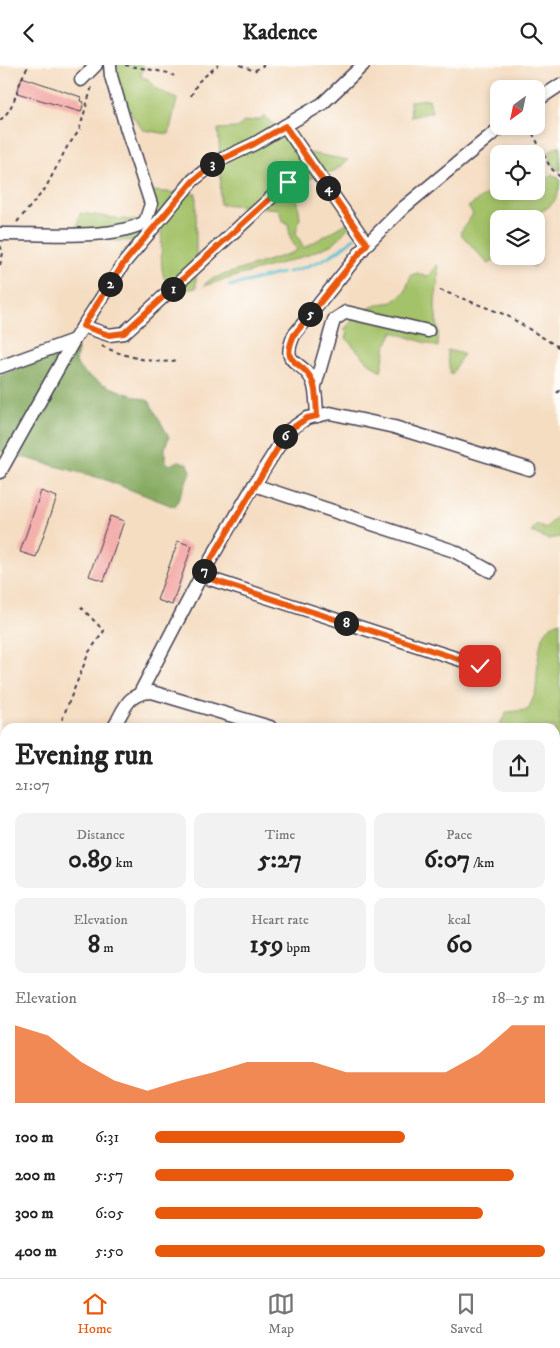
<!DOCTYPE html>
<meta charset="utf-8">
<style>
:root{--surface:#fff;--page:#f2f2f2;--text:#222;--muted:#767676;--line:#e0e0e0;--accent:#ea580c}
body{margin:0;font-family:"IM FELL DW Pica",serif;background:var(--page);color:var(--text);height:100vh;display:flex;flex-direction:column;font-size:19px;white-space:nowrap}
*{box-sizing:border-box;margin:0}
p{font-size:16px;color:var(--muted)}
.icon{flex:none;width:28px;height:28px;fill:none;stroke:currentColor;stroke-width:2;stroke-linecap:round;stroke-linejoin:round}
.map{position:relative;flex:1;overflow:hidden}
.sheet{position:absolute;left:0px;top:658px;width:560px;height:556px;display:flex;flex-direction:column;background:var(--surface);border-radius:15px 15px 0 0;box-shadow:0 2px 8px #0003}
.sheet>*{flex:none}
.needle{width:32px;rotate:213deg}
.fabs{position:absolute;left:490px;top:15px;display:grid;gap:10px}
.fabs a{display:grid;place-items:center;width:55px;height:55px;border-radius:10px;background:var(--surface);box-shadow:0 2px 8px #0003;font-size:25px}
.pin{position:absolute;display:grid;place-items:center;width:42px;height:42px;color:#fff;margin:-21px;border-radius:10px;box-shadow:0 2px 8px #0006}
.km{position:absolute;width:25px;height:25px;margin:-12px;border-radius:50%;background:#222;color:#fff;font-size:14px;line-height:25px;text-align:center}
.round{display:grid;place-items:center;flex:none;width:52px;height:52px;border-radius:10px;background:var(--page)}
.summary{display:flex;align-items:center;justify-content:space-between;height:85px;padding:0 15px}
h1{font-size:28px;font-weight:700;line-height:38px}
.figures{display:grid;grid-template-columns:repeat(3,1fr);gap:8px;height:85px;padding:5px 15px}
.figures div{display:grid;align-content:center;border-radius:10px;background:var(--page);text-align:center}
.figures b{font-size:25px;font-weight:700}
.figures small{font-size:14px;font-weight:400}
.figures p{font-size:14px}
.chart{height:140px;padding:10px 15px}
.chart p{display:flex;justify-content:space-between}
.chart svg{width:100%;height:90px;margin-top:5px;fill:var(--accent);opacity:.7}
ul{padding:0 15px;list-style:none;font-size:16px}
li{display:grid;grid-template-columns:80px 60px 1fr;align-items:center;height:38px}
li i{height:12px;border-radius:6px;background:var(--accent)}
header{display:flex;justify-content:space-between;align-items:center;height:65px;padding:0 15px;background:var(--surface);font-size:22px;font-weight:700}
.tab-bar{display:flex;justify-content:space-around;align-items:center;height:70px;border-top:1px solid var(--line);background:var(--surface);font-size:14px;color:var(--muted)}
.tab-bar a{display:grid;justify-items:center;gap:2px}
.tab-bar .selected{color:var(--accent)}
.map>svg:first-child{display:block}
.green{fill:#a4c269;stroke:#637252}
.forest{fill:#83a85d;stroke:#52654c}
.water{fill:#54bdd1;stroke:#3b7086}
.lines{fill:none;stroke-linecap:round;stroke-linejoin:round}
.stream{stroke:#54bdd1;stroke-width:3}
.building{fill:#f4b0ad}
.minor-casing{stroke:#423e4f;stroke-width:15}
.path{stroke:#423e4f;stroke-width:2;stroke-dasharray:4 4;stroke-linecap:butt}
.minor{stroke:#fff;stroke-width:12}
.route-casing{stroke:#fff;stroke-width:10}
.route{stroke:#ea580c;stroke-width:6}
</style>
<header><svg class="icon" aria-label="back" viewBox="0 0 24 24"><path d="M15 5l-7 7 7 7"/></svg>Kadence<svg class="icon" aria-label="search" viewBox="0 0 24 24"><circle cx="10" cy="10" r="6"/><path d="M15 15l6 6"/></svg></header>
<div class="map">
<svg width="560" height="1213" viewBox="0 0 560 1213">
<rect width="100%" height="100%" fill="#fdfcf7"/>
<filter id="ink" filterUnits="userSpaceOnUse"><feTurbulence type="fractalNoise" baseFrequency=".02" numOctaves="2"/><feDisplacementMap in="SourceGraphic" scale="10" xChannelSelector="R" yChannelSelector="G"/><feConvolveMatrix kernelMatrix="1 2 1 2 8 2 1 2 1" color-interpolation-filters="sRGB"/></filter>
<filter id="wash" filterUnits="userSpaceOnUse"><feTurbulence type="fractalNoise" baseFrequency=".0096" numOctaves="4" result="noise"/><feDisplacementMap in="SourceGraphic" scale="20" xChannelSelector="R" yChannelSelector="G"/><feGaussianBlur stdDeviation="1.12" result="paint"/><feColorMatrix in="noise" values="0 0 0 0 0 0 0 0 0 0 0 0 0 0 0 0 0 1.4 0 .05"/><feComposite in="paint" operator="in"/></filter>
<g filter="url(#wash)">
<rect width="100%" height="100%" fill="#f5ddc2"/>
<!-- green -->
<g class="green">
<path d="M 112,0 L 143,0 L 141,12 L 148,14 L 158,25 L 177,34 L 169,69 L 143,65 L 124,39 Z"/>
<path d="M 429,34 L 432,47 L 411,52 L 410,36 Z"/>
<path d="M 264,51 L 304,87 L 348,95 L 334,106 L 295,118 L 300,152 L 296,168 L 304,183 L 359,151 L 333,179 L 299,193 L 203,221 L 211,214 L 295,187 L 297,184 L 291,175 L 288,159 L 282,155 L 279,144 L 220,139 L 221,104 L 218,64 L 237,63 L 244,57 L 262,54 Z"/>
<path d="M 560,80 L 560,106 L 552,99 L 549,86 Z"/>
<path d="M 552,109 L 560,114 C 560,138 547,147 525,151 L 523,154 L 499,154 L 499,191 L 488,199 L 460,168 L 473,149 L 468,142 L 499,120 L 499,126 L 536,126 L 536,122 Z"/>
<path d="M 150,126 L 196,129 L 196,223 C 151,233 164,193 161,164 C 160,152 154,138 150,126 Z"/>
<path d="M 80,148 L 144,157 L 155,168 L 154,175 L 117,176 L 76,164 Z"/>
<path d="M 536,185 L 539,187 L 541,195 L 534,202 L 517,191 L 536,191 Z"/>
<path d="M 437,199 C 441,214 436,224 435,238 C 435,253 440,267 438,282 L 393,267 L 386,280 L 381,307 L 367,296 L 346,273 L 348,268 L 344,265 L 358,248 L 379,239 L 393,237 L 405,227 L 411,210 L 418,208 L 427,212 Z"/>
<path d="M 447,285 L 463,289 L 452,309 L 450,308 Z"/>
<path d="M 560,448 L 560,472 L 548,474 L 531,467 L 537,459 L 545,464 Z"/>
<path d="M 560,556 L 560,725 L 555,735 L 555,662 L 498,662 L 507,647 L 528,645 C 530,638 536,630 536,623 C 539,601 534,565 560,556 Z"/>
<path d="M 560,730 L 560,1213 L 284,1213 L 286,1209 L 555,1209 L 555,740 Z"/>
<path d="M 0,890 L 5,890 L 5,925 L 0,950 Z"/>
</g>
<!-- forest -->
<path class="forest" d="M 68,281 L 78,284 C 78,288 76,293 76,296 C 79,315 133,330 149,336 L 169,372 L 165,383 L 165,395 L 170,400 L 179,396 L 188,399 L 191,406 L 175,442 L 103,414 L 0,386 L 0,311 Z"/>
<!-- water -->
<path class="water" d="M 426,1209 L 476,1209 L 476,1213 L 424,1213 Z"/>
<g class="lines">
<!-- stream -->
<g class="stream">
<path d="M 288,207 C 315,200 333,192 354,173"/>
<path d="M 230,221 L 282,208"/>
</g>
</g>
<g id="blocks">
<!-- building -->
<g class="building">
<path d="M 22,12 L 81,32 L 80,36 L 84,37 L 81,47 L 17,28 Z"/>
<path d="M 41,426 L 57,432 L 36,492 L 20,487 Z"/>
<path d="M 110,451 L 124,456 L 104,516 L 89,511 Z"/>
<path d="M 178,476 L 192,481 L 172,540 L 157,535 Z"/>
</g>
</g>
</g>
<g filter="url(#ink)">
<use href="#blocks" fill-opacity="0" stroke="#423e4f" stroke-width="1"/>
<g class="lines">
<defs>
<g id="minor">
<path d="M 81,15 L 96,0"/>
<path d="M 536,36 L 560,20"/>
<path d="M 285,61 L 367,179 L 403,143 L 502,61"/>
<path d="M 0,169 C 39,168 111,176 145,157 L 151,139 L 127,65 L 111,11 L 110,0"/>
<path d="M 83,261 L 109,270 L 124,268 L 288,117"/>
<path d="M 0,302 L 74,275"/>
<path d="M 315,321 L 334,255 L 346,247 L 428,266"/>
<path d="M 317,351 C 316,339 317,326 312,315 C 301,293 280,302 294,270 L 367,179"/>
<path d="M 0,407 L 74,275 L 124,198 L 193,115 L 216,97 L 254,79 L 322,39 L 363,0"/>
<path d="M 254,420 L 454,486 L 490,506"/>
<path d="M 201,511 L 480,601"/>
<path d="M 140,628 L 201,511 L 254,420 L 288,366 L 307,353 L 330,348 L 394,362 L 529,404"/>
<path d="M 114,662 C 125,643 127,628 152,627 L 270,662"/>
<path d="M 0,883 L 5,884"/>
<path d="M 0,975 L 5,977"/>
<path d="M 0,1065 L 5,1066"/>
<path d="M 0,1151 L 5,1153"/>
<path d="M 186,1209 L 199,1213"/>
<path d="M 17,1213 L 18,1209"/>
</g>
</defs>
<!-- minor casing -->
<use href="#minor" class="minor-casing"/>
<!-- path -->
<g class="path">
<path d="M 125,0 L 169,8 L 174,11"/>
<path d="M 240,0 L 254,6 L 264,0"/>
<path d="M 191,31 L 198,17 L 218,0"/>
<path d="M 0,55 C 17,42 16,19 28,2"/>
<path d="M 529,61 L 550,102 L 560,112"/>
<path d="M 17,157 L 45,124 L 67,82 L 79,66 L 92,21"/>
<path d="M 0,200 L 3,188 L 0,180"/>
<path d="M 440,225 L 506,250 L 560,283"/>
<path d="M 102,281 C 120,290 161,302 179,294"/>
<path d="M 557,328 L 560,324"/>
<path d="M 59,662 L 89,587 L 104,566 L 80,541"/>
<path d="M 0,752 L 5,754"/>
</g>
<!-- minor -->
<use href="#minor" class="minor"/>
</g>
</g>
<g class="lines" filter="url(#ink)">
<defs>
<path id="route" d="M 288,117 L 124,268 L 109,270 L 83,261 L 124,198 L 193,116 L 216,97 L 254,79 L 285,61 L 367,179 L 294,270 C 280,302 301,293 312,315 C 317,325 316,339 317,351 L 307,353 L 288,366 L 201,511 L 480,601"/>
</defs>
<!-- route casing -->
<use href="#route" class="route-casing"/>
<!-- route -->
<use href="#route" class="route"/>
</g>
</svg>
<div class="fabs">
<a><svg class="needle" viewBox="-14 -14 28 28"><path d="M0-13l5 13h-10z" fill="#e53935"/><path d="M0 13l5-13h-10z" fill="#767676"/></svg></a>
<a><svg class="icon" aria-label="locate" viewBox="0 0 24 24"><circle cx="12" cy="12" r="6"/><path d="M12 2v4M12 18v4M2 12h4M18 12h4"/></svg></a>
<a><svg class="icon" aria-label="layers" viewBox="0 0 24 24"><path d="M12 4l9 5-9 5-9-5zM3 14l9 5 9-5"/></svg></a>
</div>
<div class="pin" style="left:288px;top:117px;background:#1e9e55"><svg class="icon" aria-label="arrive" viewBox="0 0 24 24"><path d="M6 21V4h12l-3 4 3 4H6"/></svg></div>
<div class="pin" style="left:480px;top:601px;background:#d93025"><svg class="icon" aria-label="check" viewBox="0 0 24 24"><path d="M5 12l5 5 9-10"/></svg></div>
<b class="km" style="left:173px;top:224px">1</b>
<b class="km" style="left:110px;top:219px">2</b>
<b class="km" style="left:212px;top:99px">3</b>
<b class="km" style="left:328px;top:123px">4</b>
<b class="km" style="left:310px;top:249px">5</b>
<b class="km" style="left:285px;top:371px">6</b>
<b class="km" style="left:204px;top:506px">7</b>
<b class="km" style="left:346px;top:558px">8</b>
<section class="sheet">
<div class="summary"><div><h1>Evening run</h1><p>21:07</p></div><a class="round"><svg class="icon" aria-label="share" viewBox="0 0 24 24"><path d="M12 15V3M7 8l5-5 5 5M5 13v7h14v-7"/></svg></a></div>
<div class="figures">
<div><p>Distance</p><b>0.89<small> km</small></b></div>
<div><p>Time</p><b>5:27</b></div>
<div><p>Pace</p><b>6:07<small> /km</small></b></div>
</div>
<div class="figures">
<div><p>Elevation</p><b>8<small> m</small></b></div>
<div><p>Heart rate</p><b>159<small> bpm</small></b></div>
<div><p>kcal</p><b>60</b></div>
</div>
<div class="chart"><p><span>Elevation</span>18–25 m</p>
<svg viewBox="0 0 160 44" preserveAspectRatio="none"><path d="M0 44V6L10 11L20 24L30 33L40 38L50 33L60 29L70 24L80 24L90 24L100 29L110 29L120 29L130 29L140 20L150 6L160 6V44z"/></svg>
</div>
<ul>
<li><b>100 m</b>6:31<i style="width:64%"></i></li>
<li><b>200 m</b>5:57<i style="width:92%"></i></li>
<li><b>300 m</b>6:05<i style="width:84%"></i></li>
<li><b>400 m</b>5:50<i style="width:100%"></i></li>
</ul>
</section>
</div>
<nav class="tab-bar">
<a class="selected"><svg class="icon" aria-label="home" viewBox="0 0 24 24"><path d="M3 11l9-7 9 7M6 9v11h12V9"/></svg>Home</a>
<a><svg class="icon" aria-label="map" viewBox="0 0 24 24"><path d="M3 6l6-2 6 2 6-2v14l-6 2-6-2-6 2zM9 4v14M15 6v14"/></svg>Map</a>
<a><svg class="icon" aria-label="saved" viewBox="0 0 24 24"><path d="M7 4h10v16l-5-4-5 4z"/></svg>Saved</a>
</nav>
